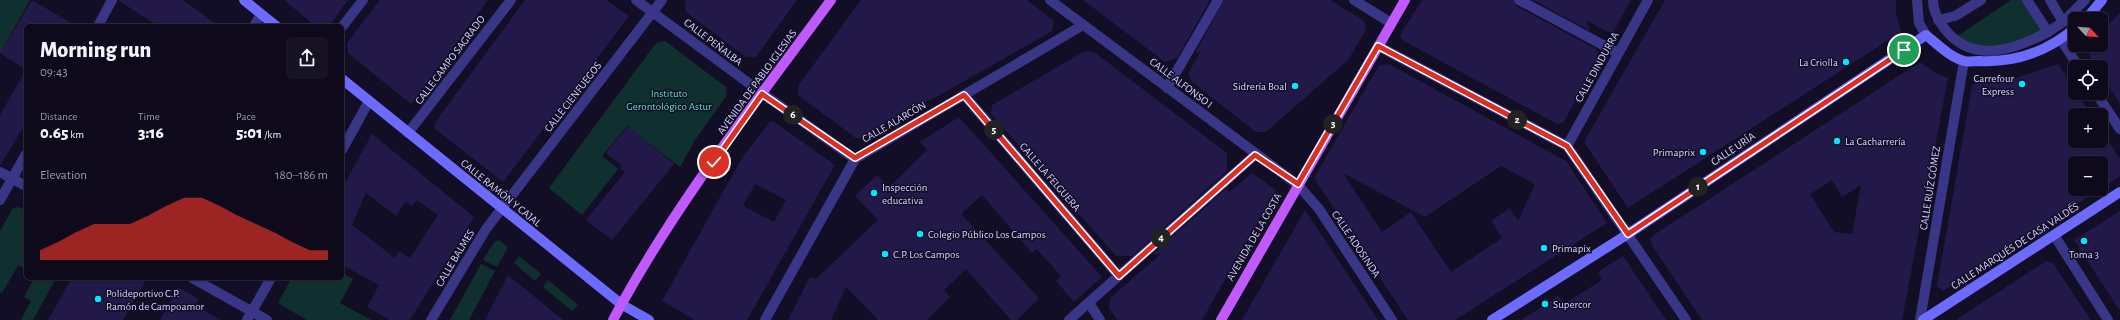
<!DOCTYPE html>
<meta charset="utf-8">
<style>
:root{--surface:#0e0a1c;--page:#171325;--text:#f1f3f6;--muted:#9b9aa3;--line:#2e2b3b;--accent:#d93025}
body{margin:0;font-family:"Alegreya Sans",sans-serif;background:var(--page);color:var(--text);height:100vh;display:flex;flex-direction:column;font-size:15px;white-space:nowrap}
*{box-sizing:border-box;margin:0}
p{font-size:13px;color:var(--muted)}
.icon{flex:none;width:22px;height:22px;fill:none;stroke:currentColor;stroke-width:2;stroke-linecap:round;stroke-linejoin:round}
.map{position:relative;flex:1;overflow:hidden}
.side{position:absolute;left:24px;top:24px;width:320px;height:256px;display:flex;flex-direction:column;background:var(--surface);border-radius:6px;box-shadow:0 1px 3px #0004,0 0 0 1px var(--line)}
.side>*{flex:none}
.needle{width:26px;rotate:116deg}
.buttons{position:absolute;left:2068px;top:12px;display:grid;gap:8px}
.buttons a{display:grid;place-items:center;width:40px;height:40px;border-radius:6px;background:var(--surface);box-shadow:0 1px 3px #0004,0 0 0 1px var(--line);font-size:20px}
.pin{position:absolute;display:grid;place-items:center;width:34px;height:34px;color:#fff;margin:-17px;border:2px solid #fff;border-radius:50%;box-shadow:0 1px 4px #0007}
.km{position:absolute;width:20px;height:20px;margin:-10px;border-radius:50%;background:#222;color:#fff;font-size:11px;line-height:20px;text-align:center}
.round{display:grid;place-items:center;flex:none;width:42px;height:42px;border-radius:6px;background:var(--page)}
.summary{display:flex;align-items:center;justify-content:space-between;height:68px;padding:0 16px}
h1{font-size:22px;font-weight:800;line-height:30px}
.stats{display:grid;grid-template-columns:repeat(3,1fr);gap:6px;height:68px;padding:4px 16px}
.stats div{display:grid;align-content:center}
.stats b{font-size:17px;font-weight:800}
.stats small{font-size:11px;font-weight:400}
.stats p{font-size:11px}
.chart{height:112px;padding:8px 16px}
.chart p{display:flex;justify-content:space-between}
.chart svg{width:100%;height:72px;margin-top:4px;fill:var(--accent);opacity:.7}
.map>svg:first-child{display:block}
.green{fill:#10302f}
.building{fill:#221948;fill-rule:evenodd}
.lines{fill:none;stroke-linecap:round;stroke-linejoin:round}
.street{stroke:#393687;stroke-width:10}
.secondary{stroke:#6c6aff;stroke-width:10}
.primary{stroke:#c05aff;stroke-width:10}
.route-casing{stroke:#fff;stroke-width:8}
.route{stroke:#d93025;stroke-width:5}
.poi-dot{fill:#00e7fe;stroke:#120e26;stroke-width:1.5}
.labels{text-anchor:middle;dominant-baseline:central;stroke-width:3;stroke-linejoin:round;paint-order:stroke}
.street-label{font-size:11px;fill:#d7d3ff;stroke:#120e26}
.poi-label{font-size:11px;fill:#d7d3ff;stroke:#120e26;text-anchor:start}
.park-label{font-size:11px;fill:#58e5c1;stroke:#120e26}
</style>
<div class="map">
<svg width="2120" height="320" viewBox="0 0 2120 320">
<rect width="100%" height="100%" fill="#120e26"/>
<!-- green -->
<g class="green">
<path d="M 0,0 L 30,0 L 0,53 Z"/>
<path d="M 2011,0 L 2024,0 L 2044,29 C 2025,38 1999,53 1978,47 C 1971,45 1963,40 1956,37 Z"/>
<path d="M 665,41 L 726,87 L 727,95 L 695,140 L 680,167 L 627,126 L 602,156 L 618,169 L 582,215 L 549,188 L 656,43 Z"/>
<path d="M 19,207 L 26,211 L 26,269 L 18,265 L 2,293 L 0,292 L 0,231 L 13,208 Z"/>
<path d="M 499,240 L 508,247 L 497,267 L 483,260 L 494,242 Z"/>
<path d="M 519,256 L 541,274 L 535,281 L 514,263 Z"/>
<path d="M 481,264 L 495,271 L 469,320 L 450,320 Z"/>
<path d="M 342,273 L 353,279 L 340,303 L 371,320 L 307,320 L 278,303 L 292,278 L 342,278 Z"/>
<path d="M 34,278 L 56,278 L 33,320 L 21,320 L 31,301 L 24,297 Z"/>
<path d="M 548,280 L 578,305 L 572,311 L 543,287 Z"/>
</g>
<!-- building -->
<g class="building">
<path d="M 32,0 L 76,26 L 26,26 L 26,122 L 0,166 L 0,115 L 26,70 L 0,53 Z"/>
<path d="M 118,0 L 183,0 L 219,26 L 158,26 Z"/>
<path d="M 284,0 L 348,0 L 329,26 L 315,26 Z"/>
<path d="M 380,0 L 488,0 L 411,104 L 348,53 L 347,43 Z"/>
<path d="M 525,0 L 606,0 L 629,16 L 503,182 L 434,128 L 436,121 Z"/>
<path d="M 686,0 L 797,0 L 756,57 L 746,57 L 687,13 L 685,9 Z"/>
<path d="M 861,0 L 1027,0 L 1054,21 L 1052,31 L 945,92 L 860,138 L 856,138 L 798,95 L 798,86 Z"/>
<path d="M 1083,0 L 1210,0 L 1177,58 L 1165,62 Z"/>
<path d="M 1224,0 L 1330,0 L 1364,21 L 1366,30 L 1348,60 L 1266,132 L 1256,132 L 1192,82 L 1188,74 L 1200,52 L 1195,53 Z"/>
<path d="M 1422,0 L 1513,0 L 1516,6 L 1596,49 L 1599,58 L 1563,123 L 1557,124 L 1402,40 L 1400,35 Z"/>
<path d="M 1533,0 L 1631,0 L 1612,34 L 1587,21 L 1590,31 Z"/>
<path d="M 1665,0 L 1896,0 L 1896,14 L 1901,32 L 1628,208 L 1584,142 Z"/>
<path d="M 2120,12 L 2120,104 L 2101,73 L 2101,67 L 2097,67 L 2089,55 L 2091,45 L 2101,45 L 2101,34 Z"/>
<path d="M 1085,51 L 1094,52 L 1227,153 L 1227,171 L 1132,256 L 1116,256 L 991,114 L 992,105 Z"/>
<path d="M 1920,62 L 1936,73 L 1948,78 L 1902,320 L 1702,320 L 1653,247 L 1650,240 L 1652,236 ZM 1832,180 L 1842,197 L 1861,185 L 1852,234 L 1834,232 L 1810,194 Z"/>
<path d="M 1389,64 L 1566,161 L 1607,223 L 1455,320 L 1408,320 L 1314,178 L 1379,65 ZM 1501,166 L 1535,184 L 1518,221 L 1510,208 L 1491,221 L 1502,238 L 1451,272 L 1411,212 L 1382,232 L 1343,173 L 1425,217 Z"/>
<path d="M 2058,64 L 2075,89 L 2075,93 L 2077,93 L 2091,115 L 2075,115 L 2075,141 L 2101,141 L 2101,129 L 2120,159 L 2120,176 L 2101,189 L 2101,163 L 2075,163 L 2075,189 L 2100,189 L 1943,291 L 1937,286 L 1972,86 L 1979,81 L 2007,81 Z"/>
<path d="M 959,117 L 1102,277 L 1074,302 L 1056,281 L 1061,276 L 1037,249 L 1032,253 L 982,195 L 961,214 L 1039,298 L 1017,320 L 1011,320 L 966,269 L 944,290 L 950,297 L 927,320 L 878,320 L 846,287 L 831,320 L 788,320 L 810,277 L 816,279 L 878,220 L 855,196 L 877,175 L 889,187 L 927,150 L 920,142 Z"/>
<path d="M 770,121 L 776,123 L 835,165 L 747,320 L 695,320 L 662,301 L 742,158 ZM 755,184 L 786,200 L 774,222 L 743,206 Z"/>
<path d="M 628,126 L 674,164 L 612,240 L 586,220 L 625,172 L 620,168 L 622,166 L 606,153 Z"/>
<path d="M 372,134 L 474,217 L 410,320 L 390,320 L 367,307 L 379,285 L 342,265 L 342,188 ZM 366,193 L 396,216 L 405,202 L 412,206 L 417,200 L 438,215 L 410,258 L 399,251 L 395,258 L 352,225 Z"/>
<path d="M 1252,173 L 1276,190 L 1202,320 L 1117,320 L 1109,308 L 1110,298 L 1161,254 L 1153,254 L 1228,187 L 1228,193 Z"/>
<path d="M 1305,210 L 1317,228 L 1378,320 L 1242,320 Z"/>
<path d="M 2120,211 L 2120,311 L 2074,240 Z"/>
<path d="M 1623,256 L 1666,320 L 1521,320 L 1559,296 L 1564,304 L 1602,280 L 1598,272 Z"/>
<path d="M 2046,261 L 2053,263 L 2091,320 L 1956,320 Z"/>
<path d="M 508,275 L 563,320 L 485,320 Z"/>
<path d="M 72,278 L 147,278 L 123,320 L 48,320 Z"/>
<path d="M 178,287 L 199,299 L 195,305 L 221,320 L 160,320 Z"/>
</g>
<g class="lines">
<!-- street -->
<g class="street">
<path d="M 636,0 L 762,93 L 855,159"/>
<path d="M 1050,0 L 1298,185 L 1319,209 L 1392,320"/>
<path d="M 1354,0 L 1391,23"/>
<path d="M 1519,0 L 1618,53"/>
<path d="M 1917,0 L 1919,23 L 1926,35"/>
<path d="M 1933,0 C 1933,11 1938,20 1944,28 C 1972,65 2014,50 2048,32"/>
<path d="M 2027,0 L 2048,32 L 2063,22 L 2050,0"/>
<path d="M 1938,20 L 1955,16 L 1981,0"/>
<path d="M 2063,22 L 2085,0"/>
<path d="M 98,26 L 112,0"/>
<path d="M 254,26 L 261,14"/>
<path d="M 342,27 L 363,0"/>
<path d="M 2061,40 L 2079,67"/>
<path d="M 1378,46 L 1567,146 L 1686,320"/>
<path d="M 1167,88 L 1218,0"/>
<path d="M 2096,93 L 2120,129"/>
<path d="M 964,95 L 1119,276"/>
<path d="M 408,133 L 511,0"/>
<path d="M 1567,146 L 1648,0"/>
<path d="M 342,150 L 369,101"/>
<path d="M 0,172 L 26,186"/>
<path d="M 0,200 L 26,154"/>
<path d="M 2054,235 L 2108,320"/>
<path d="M 192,278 L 267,320"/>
<path d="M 1089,303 L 1100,320"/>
<path d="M 247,320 L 271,278"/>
<path d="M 431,320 L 486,229 L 662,0"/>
<path d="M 765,320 L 855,159 L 1083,25"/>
<path d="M 1069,320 L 1255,155"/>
<path d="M 1920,320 L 1964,61"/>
</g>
<!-- secondary -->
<g class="secondary">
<path d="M 244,0 L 276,26"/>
<path d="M 2086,19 L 2102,0"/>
<path d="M 342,79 L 621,304 L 649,320"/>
<path d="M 1492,320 L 1628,234 L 1926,35 C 1937,44 1950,57 1964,61 C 1968,62 1974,61 1979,61 C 2015,63 2048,51 2075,28"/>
<path d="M 1923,320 L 2120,192"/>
</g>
<!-- primary -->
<g class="primary">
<path d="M 613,320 C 673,207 755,103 831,0"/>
<path d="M 1221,320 L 1405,0"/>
</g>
</g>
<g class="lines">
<defs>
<path id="route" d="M 714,162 L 762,94 L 855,158 L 964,95 L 1119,276 L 1255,155 L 1298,184 L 1378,46 L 1567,146 L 1628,234 L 1904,50"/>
</defs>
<!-- route casing -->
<use href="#route" class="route-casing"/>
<!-- route -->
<use href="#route" class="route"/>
</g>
<!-- markers -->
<g class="poi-dot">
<circle cx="1846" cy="62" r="4"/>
<circle cx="2022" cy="84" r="4"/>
<circle cx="1295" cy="86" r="4"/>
<circle cx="1837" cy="141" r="4"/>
<circle cx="1703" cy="152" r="4"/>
<circle cx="874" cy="193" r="4"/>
<circle cx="920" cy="234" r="4"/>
<circle cx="2084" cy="241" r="4"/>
<circle cx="1544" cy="248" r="4"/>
<circle cx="885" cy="254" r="4"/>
<circle cx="98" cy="299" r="4"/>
<circle cx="1545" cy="304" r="4"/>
</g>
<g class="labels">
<!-- street labels -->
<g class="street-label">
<text transform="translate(713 42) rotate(37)">CALLE PEÑALBA</text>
<text transform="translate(450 60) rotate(-53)">CALLE CAMPO SAGRADO</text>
<text transform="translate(1597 67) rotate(-61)">CALLE DINDURRA</text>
<text transform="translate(757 82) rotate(-54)">AVENIDA DE PABLO IGLESIAS</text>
<text transform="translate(1181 83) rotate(37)">CALLE ALFONSO I</text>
<text transform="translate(573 97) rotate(-52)">CALLE CIENFUEGOS</text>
<text transform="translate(894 122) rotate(-30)">CALLE ALARCÓN</text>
<text transform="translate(1733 149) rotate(-34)">CALLE URÍA</text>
<text transform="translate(1050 177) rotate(49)">CALLE LA FELGUERA</text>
<text transform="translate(1930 188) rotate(-81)">CALLE RUÍZ GÓMEZ</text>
<text transform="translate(501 193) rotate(39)">CALLE RAMÓN Y CAJAL</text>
<text transform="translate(1254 237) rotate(-60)">AVENIDA DE LA COSTA</text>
<text transform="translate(1356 244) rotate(56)">CALLE ADOSINDA</text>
<text transform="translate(2015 246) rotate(-33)">CALLE MARQUÉS DE CASA VALDÉS</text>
<text transform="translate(455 258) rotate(-59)">CALLE BALMES</text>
</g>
<!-- poi labels -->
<g class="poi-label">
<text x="1838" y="62" text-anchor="end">La Criolla</text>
<text x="2014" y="78" text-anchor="end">Carrefour<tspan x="2014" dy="13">Express</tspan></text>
<text x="1287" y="86" text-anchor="end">Sidrería Boal</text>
<text x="1845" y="141">La Cacharrería</text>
<text x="1695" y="152" text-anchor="end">Primaprix</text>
<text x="882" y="187">Inspección<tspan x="882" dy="13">educativa</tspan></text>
<text x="928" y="234">Colegio Público Los Campos</text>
<text x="1552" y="248">Primapix</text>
<text x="893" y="254">C.P. Los Campos</text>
<text x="2084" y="254" text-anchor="middle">Toma 3</text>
<text x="106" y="293">Polideportivo C.P.<tspan x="106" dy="13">Ramón de Campoamor</tspan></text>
<text x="1553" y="304">Supercor</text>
</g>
<!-- park labels -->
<g class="park-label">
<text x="669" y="93">Instituto<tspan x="669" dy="13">Gerontológico Astur</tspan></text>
</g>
</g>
</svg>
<div class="buttons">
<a><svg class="needle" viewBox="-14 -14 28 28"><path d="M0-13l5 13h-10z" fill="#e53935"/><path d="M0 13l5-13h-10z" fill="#9b9aa3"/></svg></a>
<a><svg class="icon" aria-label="locate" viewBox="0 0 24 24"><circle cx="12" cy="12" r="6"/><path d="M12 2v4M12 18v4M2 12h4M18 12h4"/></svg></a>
<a>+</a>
<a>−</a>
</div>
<div class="pin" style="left:1904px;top:50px;background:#1e9e55"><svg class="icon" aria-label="arrive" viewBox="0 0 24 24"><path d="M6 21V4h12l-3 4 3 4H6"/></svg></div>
<div class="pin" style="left:714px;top:162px;background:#d93025"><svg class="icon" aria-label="check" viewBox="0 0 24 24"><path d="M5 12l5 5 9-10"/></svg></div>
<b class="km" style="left:1698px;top:187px">1</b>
<b class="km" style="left:1517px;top:120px">2</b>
<b class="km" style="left:1333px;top:124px">3</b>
<b class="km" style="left:1161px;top:238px">4</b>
<b class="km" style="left:994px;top:130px">5</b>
<b class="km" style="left:793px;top:115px">6</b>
<section class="side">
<div class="summary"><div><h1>Morning run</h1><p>09:43</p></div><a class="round"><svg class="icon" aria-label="share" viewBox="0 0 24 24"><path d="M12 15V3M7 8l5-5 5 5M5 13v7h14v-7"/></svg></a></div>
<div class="stats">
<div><p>Distance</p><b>0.65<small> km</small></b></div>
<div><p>Time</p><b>3:16</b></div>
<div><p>Pace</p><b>5:01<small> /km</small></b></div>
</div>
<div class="chart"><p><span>Elevation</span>180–186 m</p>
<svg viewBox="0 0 160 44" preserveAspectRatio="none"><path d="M0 44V38L10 33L20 27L30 22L40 22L50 22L60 17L70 11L80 6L90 6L100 11L110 17L120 22L130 27L140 33L150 38L160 38V44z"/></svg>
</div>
</section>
</div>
